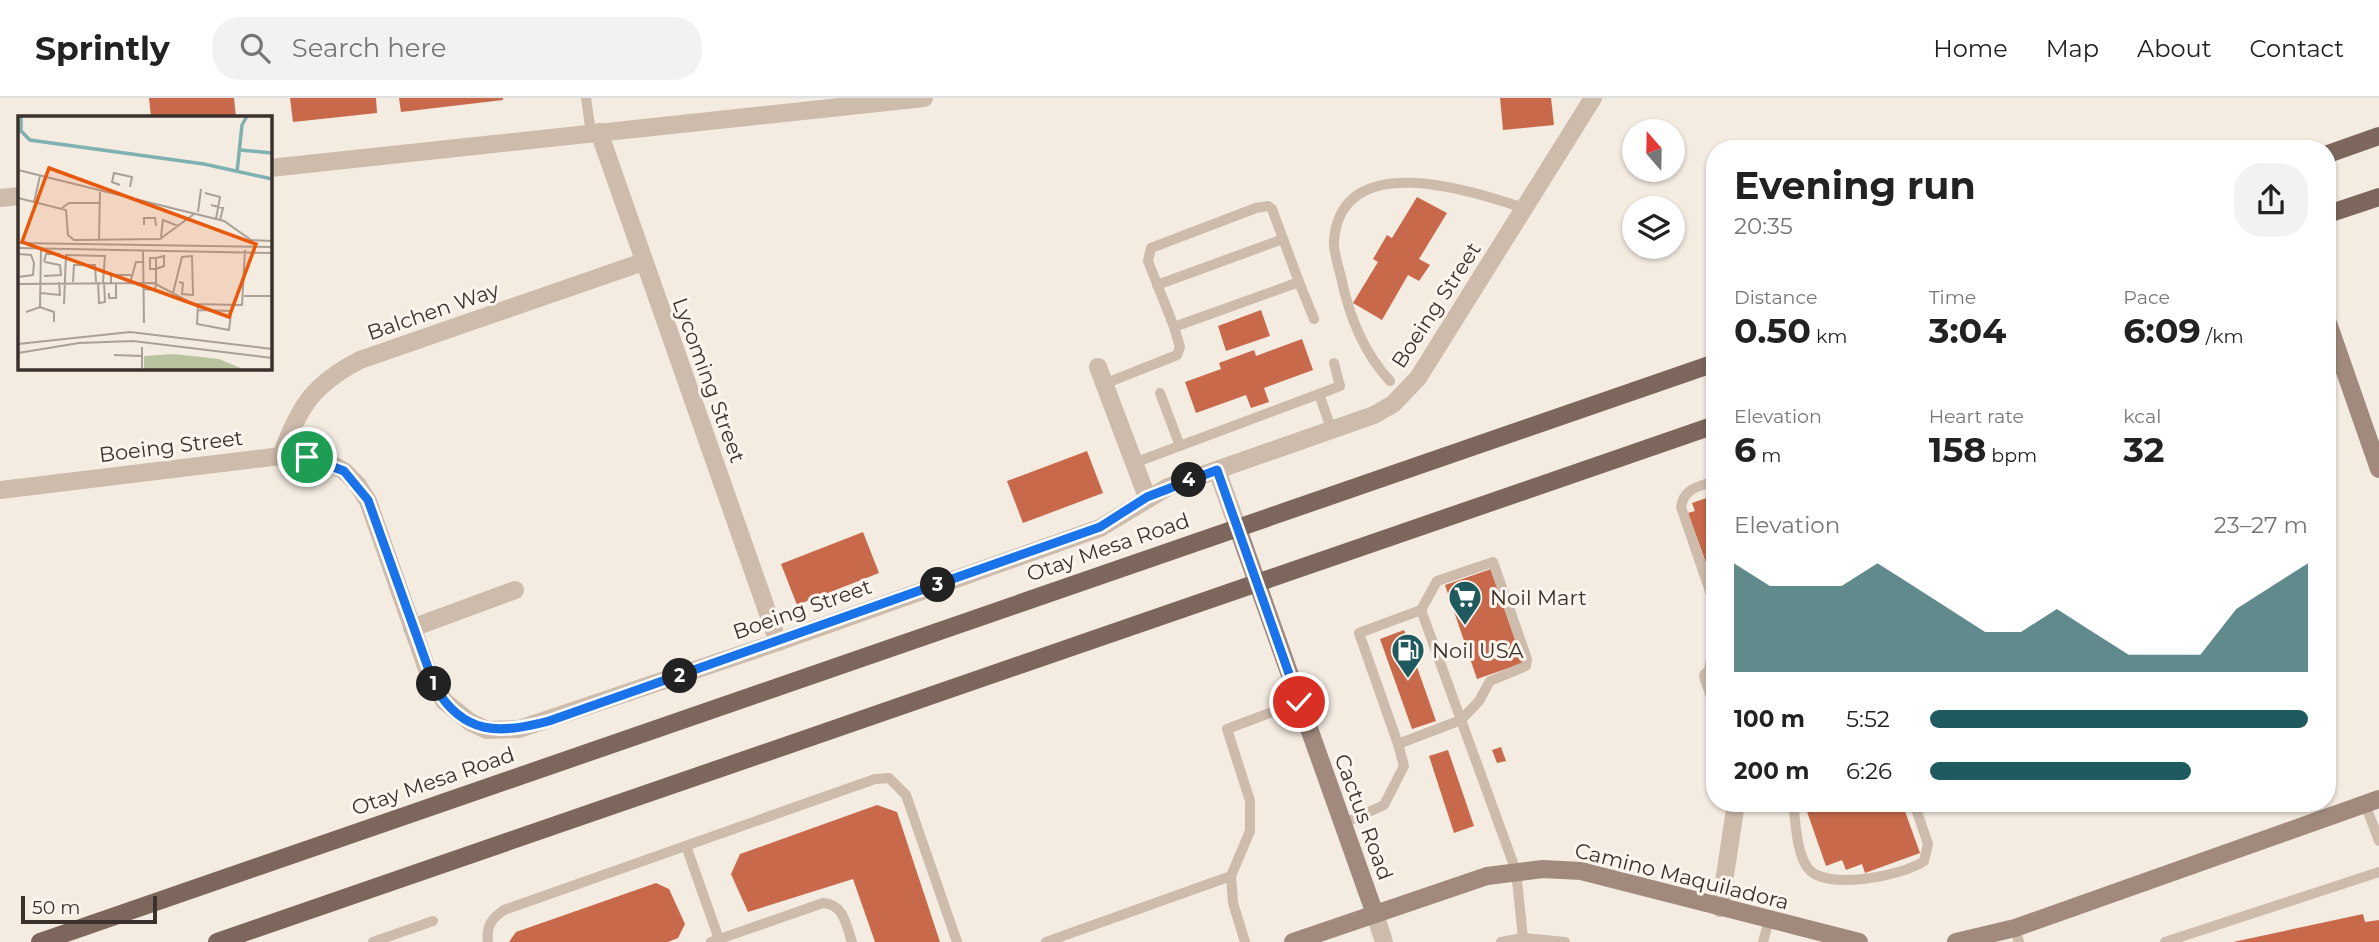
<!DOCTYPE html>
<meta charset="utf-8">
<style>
:root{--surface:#fff;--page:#f2f2f2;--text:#222;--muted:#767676;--line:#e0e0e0;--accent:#1f5a5e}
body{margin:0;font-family:Montserrat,sans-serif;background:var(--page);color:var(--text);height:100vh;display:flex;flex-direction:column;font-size:26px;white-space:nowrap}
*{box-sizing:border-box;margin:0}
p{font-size:23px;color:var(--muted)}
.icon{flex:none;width:38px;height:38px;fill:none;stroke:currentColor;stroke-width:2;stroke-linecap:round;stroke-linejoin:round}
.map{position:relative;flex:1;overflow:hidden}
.details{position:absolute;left:1706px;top:42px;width:630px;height:672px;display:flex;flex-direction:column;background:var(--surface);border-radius:28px;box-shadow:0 2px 5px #0004}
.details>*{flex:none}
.needle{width:46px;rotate:340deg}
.tools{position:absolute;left:1622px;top:21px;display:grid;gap:14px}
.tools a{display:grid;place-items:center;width:63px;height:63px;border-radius:50%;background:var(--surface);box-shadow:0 2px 5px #0004;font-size:35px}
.scale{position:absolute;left:21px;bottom:18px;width:136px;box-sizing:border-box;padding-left:7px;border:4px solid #3b302b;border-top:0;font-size:19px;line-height:24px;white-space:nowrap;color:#3b302b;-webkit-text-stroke:5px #fbf5ee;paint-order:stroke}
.pin{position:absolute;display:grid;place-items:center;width:60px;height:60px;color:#fff;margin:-30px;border:4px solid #fff;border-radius:50%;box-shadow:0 2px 7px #0007}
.km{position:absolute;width:35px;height:35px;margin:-18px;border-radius:50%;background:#222;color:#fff;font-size:19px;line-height:35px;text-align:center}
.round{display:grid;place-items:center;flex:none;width:74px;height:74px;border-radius:28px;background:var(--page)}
.overview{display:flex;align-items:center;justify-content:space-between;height:119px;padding:0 28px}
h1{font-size:38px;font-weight:700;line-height:52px}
.stats{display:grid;grid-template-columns:repeat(3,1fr);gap:10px;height:119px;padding:7px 28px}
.stats div{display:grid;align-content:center}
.stats b{font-size:35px;font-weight:700}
.stats small{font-size:19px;font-weight:400}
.stats p{font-size:19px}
.chart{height:196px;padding:14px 28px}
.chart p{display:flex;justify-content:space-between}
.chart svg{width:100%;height:126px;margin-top:7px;fill:var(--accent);opacity:.7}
ul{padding:0 28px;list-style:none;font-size:23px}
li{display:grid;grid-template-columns:112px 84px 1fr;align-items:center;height:52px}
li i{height:18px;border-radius:9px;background:var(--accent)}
header{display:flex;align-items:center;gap:42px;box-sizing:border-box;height:98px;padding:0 35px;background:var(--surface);border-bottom:2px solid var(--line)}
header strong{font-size:33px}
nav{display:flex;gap:38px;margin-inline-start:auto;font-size:24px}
.search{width:490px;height:63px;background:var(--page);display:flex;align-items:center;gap:18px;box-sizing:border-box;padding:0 24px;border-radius:28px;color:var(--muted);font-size:26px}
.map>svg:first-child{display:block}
.building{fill:#c8694b}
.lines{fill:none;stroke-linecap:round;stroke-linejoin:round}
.lane{stroke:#cdbbac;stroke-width:10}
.street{stroke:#cdbbac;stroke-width:18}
.secondary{stroke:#a18a7d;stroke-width:18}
.primary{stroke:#7d675c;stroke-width:18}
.route-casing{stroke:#fff;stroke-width:14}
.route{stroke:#1a73e8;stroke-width:9}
.labels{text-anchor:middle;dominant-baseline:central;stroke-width:6;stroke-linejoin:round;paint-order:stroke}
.street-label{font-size:21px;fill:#3b302b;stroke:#fbf5ee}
.poi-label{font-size:21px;fill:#3b302b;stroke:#fbf5ee;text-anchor:start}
.inset-river{fill:none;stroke:#7fb0b2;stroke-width:3.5}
.inset-road{fill:none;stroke:#aaa098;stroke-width:2}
.view{fill:#e8590c;fill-opacity:0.15;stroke:#e8590c;stroke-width:3.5}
.inset-edge{fill:none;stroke:#3b302b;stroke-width:3.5}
</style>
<header>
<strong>Sprintly</strong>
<div class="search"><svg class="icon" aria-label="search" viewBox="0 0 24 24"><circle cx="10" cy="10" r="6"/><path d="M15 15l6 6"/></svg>Search here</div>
<nav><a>Home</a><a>Map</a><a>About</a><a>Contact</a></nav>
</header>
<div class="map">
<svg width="2379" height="844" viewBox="0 0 2379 844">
<rect width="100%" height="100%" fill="#f4ebe1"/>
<!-- building -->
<g class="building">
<path d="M 149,0 L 234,0 L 236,19 L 151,19 Z"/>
<path d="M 290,0 L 376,0 L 377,15 L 293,24 Z"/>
<path d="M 399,0 L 503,0 L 503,2 L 401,14 Z"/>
<path d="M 1500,0 L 1551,0 L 1554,27 L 1503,32 Z"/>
<path d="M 1417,99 L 1447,115 L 1419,161 L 1430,167 L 1419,183 L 1408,177 L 1382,222 L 1353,205 L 1378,164 L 1373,161 L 1387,137 L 1392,140 Z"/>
<path d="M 1261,212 L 1270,238 L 1226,253 L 1218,228 Z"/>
<path d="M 1302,241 L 1313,272 L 1264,290 L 1269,304 L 1251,310 L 1246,297 L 1196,315 L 1185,284 L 1221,271 L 1219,265 L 1254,252 L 1256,258 Z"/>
<path d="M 1087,353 L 1103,395 L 1023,425 L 1007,383 Z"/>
<path d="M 1715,397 L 1715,490 L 1688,415 L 1695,413 L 1692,405 Z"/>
<path d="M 863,434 L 879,475 L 797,507 L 781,466 Z"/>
<path d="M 1491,471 L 1523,565 L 1477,581 L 1445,487 Z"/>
<path d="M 1404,532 L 1436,623 L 1412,631 L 1380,541 Z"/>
<path d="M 1501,649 L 1506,663 L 1497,665 L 1492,652 Z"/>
<path d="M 1448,652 L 1474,728 L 1454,735 L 1429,658 Z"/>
<path d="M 1812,705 L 1902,705 L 1920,755 L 1865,775 L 1862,766 L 1846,772 L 1842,762 L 1826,768 L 1805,708 Z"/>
<path d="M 877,707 L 897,714 L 940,844 L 875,844 L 853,781 L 748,814 L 731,776 L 740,756 Z"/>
<path d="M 656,785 L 669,791 L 685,826 L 678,840 L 668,844 L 509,844 L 516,834 Z"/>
<path d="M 2363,816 L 2365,824 L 2379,822 L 2379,844 L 2233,844 Z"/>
</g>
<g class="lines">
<!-- lane -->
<g class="lane">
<path d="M 586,0 L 591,35"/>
<path d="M 1157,187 L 1283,141"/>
<path d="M 1174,229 L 1148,163 L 1151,150 L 1256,110 L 1268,108 L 1272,111 L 1299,184"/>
<path d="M 1390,283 C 1363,254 1349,218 1341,179 C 1338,167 1333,153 1334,142 C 1342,49 1472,93 1524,110"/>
<path d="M 1104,286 L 1177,257 L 1180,249 L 1174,229 L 1299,184 L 1314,221"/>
<path d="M 1160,295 L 1180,348"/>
<path d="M 1319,296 L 1340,288 L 1334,265"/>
<path d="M 1134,365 L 1319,296 L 1332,333"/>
<path d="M 1715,383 C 1698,389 1684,390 1681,409 L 1715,508"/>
<path d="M 1421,512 L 1437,483 L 1493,464 L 1527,561 L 1526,568 L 1490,583 L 1479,603 L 1461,622 L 1398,646 L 1359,535 L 1421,512 L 1516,773 L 1523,840 L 1501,844"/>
<path d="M 1708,578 L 1715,539"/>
<path d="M 1793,705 C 1796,725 1796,752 1807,769 C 1823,794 1903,778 1924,763 L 1928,746 L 1914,705"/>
<path d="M 2365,706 L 2379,743"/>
<path d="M 1342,726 L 1384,707 L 1404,668 L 1398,646"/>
<path d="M 686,748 L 720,844"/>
<path d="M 2015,830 L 2019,844"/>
<path d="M 1523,840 L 1565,844"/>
<path d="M 373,844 L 433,823"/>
<path d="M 488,844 C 486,828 491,821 504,812 L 875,681 L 889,680 L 906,697 L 957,844"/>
<path d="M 711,844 L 823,805 C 844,806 846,827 852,844"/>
<path d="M 1046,844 L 1231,778"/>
<path d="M 1245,844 L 1233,805 L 1231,778 L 1250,733 L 1250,703 L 1227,631 L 1299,604"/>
<path d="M 1763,844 L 1769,822"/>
<path d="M 2165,844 L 2379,774"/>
</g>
<!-- street -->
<g class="street">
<path d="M 599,34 L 778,544"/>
<path d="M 270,70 L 924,0"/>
<path d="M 0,100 L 19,98"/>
<path d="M 1098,269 L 1147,399"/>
<path d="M 281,358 C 299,309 312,287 360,262 L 643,164"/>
<path d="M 1217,372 L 1237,428"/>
<path d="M 0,392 L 281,358 L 307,359 L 328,364 L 344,373 L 357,386 L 368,403 L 427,571 L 444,603 L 470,624 L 487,632 L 519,631 L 778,544 L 1100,430 L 1168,389 L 1374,317 L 1393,306 L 1418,280 L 1593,0"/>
<path d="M 412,530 L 515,492"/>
<path d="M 1708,578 L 1715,598"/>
<path d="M 1720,810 L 1736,705"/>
<path d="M 1375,816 L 1384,844"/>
</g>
<!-- secondary -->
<g class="secondary">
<path d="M 2328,225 L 2379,371"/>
<path d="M 1237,428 L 1375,816"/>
<path d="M 1293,844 L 1487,778 L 1543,771 L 1581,773 L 1859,844"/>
<path d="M 1956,844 L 2015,830 L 2379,701"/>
</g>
<!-- primary -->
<g class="primary">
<path d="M 2328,56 L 2379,38"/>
<path d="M 2328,116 L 2379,99"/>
<path d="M 40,844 L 1715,265"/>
<path d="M 217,844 L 1715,327"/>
</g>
</g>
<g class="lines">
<defs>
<path id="route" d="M 307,359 L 344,373 L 368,402 L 435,589 C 464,638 500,636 549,623 L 1100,429 L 1147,399 L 1217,372 L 1299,604"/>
</defs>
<!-- route casing -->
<use href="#route" class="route-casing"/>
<!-- route -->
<use href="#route" class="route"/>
</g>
<!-- icons -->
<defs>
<symbol id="supermarket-pin" viewBox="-11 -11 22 30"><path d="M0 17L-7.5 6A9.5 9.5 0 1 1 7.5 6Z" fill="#1f5a5e" stroke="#fbf5ee"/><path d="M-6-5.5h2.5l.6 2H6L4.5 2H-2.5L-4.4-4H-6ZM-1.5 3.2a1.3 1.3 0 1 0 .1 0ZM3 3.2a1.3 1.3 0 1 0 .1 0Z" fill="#fff"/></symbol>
<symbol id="fuel-pin" viewBox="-11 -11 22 30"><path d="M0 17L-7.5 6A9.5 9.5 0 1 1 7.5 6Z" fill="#1f5a5e" stroke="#fbf5ee"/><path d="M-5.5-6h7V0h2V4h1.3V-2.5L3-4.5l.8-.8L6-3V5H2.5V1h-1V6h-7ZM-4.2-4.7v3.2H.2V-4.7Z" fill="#fff"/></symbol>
</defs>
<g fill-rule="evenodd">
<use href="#supermarket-pin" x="1446" y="480" width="38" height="52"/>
<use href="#fuel-pin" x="1389" y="533" width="38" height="52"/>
</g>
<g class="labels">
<!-- street labels -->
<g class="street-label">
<text transform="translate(1436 207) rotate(-57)">Boeing Street</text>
<text transform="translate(433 213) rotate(-19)">Balchen Way</text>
<text transform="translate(709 282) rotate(70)">Lycoming Street</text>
<text transform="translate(171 348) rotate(-7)">Boeing Street</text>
<text transform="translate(1108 449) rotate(-19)">Otay Mesa Road</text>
<text transform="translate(802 511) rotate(-19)">Boeing Street</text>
<text transform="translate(433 683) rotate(-19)">Otay Mesa Road</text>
<text transform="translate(1364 719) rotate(70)">Cactus Road</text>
<text transform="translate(1682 778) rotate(14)">Camino Maquiladora</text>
</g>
<!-- poi labels -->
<g class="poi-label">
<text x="1490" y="499">Noil Mart</text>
<text x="1432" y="552">Noil USA</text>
</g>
</g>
<!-- overview -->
<g transform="translate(18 18)">
<rect width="254" height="254" fill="#f4ebe1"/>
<path d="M 156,238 L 201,243 L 225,253 L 126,253 L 126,240 Z" fill="#b8c4a0"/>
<path class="inset-river" d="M 3,0 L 3,15 L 12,24 L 186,48 L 254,63M 222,34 L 254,37M 219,56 L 224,9 L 229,0"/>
<path class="inset-road" d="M 0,54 L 206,105 L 233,124 L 254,125M 102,69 L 94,66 L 96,57 L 114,61 L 112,71M 187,77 L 202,81 L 198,103M 0,82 L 48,94 L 50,119 L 56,124 L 142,123 L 176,98M 16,86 L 22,60M 193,89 L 205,92 L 202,104M 44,92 L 51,87 L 82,87M 180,96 L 183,73M 126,109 L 126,102 L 137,102 L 138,110M 143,121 L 145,104 L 160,110M 81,124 L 82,74M 0,127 L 254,131M 0,132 L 254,137M 125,134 L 126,207M 0,138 L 13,139 L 16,147 L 15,159 L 0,161M 26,146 L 28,138 L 42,138M 26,160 L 43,159 L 42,149 L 27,146M 55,166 L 56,149 L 77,149 L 78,166M 80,166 L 81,187 L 87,186 L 86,166M 93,167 L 93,159 L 113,159M 112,167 L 118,146 L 125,146M 0,168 L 136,167 L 175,188 L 224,189 L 227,134M 125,173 L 137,174 L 138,168 L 138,142 L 132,142 L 132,153 L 138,153 L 146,150 L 146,140 L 138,142M 22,177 L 42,179 L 41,166M 91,177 L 91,182 L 98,182 L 98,167M 155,177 L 164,141 L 174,140 L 175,179 L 164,178 L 165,167 L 161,166M 226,180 L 254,180M 46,188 L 48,139 L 87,140 L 85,166M 180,188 L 179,208 L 211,214 L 214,189M 22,191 L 23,133M 180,194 L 214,195M 8,196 L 22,191 L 36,196 L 36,206M 0,228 L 112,216 L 254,233M 0,237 L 61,227 L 115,225 L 254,242M 96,239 L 124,240M 124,253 L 124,231"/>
<path class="view" d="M 31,52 L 238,128 L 211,201 L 4,126 Z"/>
<rect width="254" height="254" class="inset-edge"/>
</g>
</svg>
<div class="tools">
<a><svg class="needle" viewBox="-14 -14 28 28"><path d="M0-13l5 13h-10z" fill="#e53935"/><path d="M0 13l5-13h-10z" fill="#767676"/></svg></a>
<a><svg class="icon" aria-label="layers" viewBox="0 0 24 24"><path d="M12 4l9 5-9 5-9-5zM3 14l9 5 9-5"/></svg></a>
</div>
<div class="scale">50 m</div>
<div class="pin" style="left:307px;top:359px;background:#1e9e55"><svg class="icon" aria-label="arrive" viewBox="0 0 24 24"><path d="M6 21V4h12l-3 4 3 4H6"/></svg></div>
<div class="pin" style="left:1299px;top:604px;background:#d93025"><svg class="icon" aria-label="check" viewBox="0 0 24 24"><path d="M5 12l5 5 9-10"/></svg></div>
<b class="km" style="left:434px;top:586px">1</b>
<b class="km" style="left:680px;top:578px">2</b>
<b class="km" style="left:938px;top:487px">3</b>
<b class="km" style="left:1189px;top:382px">4</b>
<section class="details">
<div class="overview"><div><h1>Evening run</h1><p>20:35</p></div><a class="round"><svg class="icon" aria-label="share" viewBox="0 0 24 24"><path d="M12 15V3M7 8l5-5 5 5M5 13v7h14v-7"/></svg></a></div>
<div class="stats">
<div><p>Distance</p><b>0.50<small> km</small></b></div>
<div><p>Time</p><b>3:04</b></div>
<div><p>Pace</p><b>6:09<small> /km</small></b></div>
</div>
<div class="stats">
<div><p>Elevation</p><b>6<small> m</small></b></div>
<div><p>Heart rate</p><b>158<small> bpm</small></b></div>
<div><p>kcal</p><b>32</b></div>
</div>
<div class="chart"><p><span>Elevation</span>23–27 m</p>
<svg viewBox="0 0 160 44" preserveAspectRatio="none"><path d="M0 44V6L10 14L20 14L30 14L40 6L50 14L60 22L70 30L80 30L90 22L100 30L110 38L120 38L130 38L140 22L150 14L160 6V44z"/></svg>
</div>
<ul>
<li><b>100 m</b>5:52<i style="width:100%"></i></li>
<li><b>200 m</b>6:26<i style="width:69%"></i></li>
</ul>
</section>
</div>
